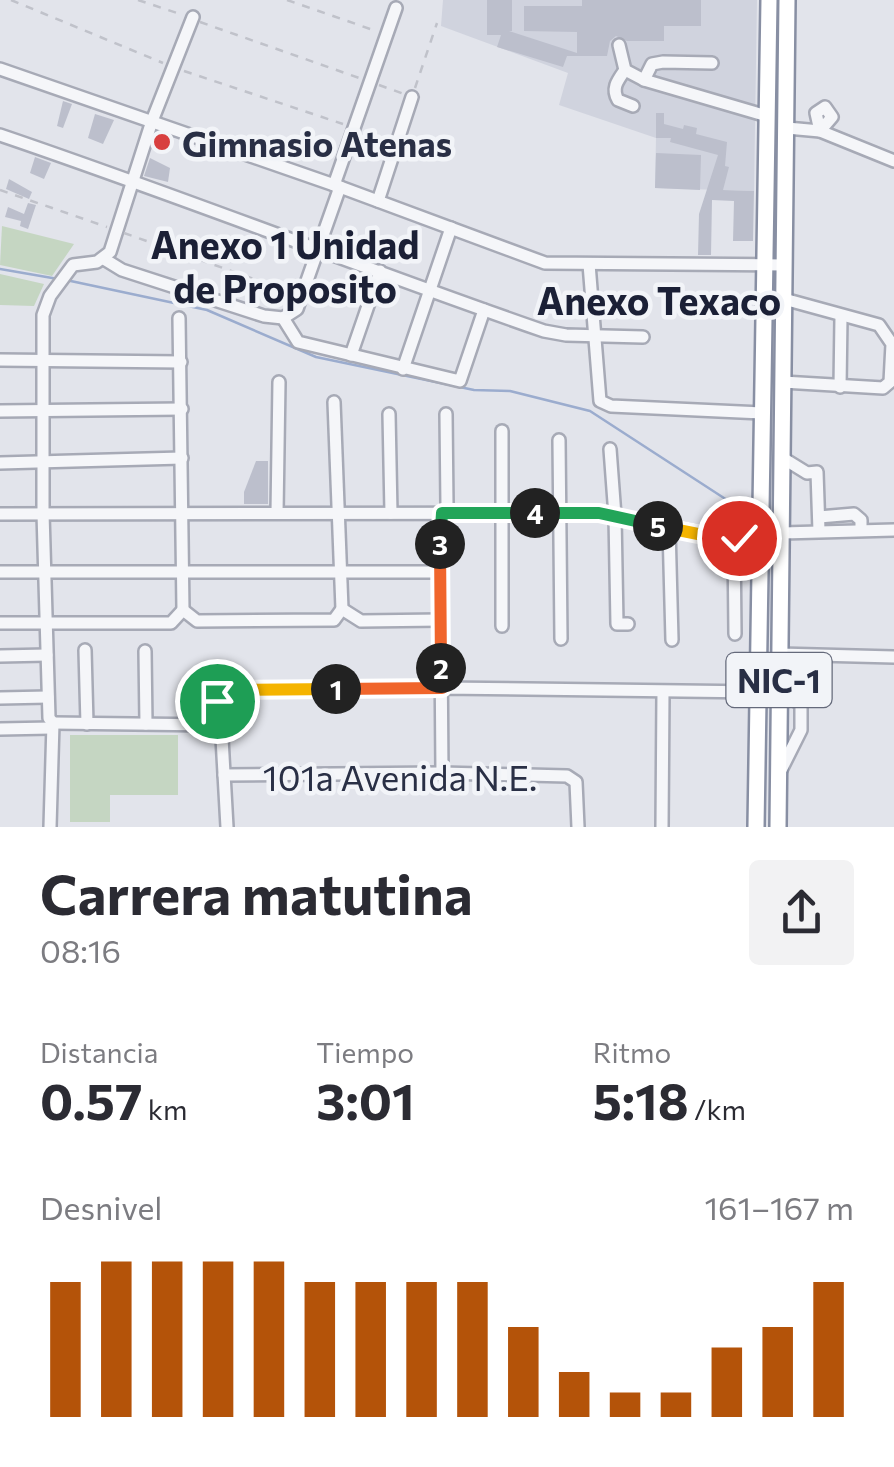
<!DOCTYPE html>
<html lang="es">
<meta charset="utf-8">
<style>
:root{--surface:#fff;--page:#f2f2f3;--text:#2b2b33;--muted:#7c7c81;--accent:#b45309}
body{margin:0;font-family:Commissioner,sans-serif;background:var(--page);color:var(--text);height:100vh;display:flex;flex-direction:column;font-size:38px;white-space:nowrap}
*{box-sizing:border-box;margin:0}
p{font-size:32px;color:var(--muted)}
.icon{flex:none;width:55px;height:55px;fill:none;stroke:currentColor;stroke-width:2;stroke-linecap:round;stroke-linejoin:round}
.map{position:relative;height:827px;overflow:hidden}
.side{display:flex;flex-direction:column;background:var(--surface);flex:1}
.side>*{flex:none}
.pin{position:absolute;display:grid;place-items:center;width:85px;height:85px;color:#fff;margin:-42px;border:5px solid #fff;border-radius:50%;box-shadow:0 2px 10px #0007}
.km{position:absolute;width:50px;height:50px;margin:-25px;border-radius:50%;background:#222;color:#fff;font-size:28px;line-height:50px;text-align:center}
.round{display:grid;place-items:center;flex:none;width:105px;height:105px;border-radius:10px;background:var(--page)}
.headline{display:flex;align-items:center;justify-content:space-between;height:170px;padding:0 40px}
h1{font-size:55px;font-weight:700;line-height:75px}
.metrics{display:grid;grid-template-columns:repeat(3,1fr);gap:15px;height:170px;padding:10px 40px}
.metrics div{display:grid;align-content:center}
.metrics b{font-size:50px;font-weight:700}
.metrics small{font-size:28px;font-weight:400}
.metrics p{font-size:28px}
.chart{height:280px;padding:20px 40px}
.chart p{display:flex;justify-content:space-between}
.chart svg{width:100%;height:180px;margin-top:10px;stroke:var(--accent);stroke-width:6}
.map>svg:first-child{display:block}
.built{fill:#d0d3de}
.green{fill:#c5d6c2}
.lines{fill:none;stroke-linecap:round;stroke-linejoin:round}
.stream{stroke:#9bacce;stroke-width:2.5}
.building{fill:#bcbfcc}
.minor-casing{stroke:#a7aab6;stroke-width:16}
.highway-casing{stroke:#888fa3;stroke-width:20}
.path{stroke:#c0c2ca;stroke-width:2.5;stroke-dasharray:8 8;stroke-linecap:butt}
.minor{stroke:#f5f6f9;stroke-width:11}
.highway{stroke:#fff;stroke-width:15}
.split-1-casing{stroke:#fff;stroke-width:20}
.split-2-casing{stroke:#fff;stroke-width:20}
.split-3-casing{stroke:#fff;stroke-width:20}
.split-4-casing{stroke:#fff;stroke-width:20}
.split-5-casing{stroke:#fff;stroke-width:20}
.split-6-casing{stroke:#fff;stroke-width:20}
.split-1{stroke:#f5b400;stroke-width:12}
.split-2{stroke:#f0652b;stroke-width:12}
.split-3{stroke:#f0652b;stroke-width:12}
.split-4{stroke:#22a559;stroke-width:12}
.split-5{stroke:#22a559;stroke-width:12}
.split-6{stroke:#f5b400;stroke-width:12}
.poi-dot{fill:#d83f3f;stroke:#f2f4f8;stroke-width:4}
.labels{text-anchor:middle;dominant-baseline:central;stroke-width:9;stroke-linejoin:round;paint-order:stroke}
.shield{fill:#f2f4f8;stroke:#656a7b;stroke-width:2.5}
.shield-label{font-size:32px;font-weight:bold;fill:#292f45}
.poi-label{font-size:35px;font-weight:bold;fill:#292f45;stroke:#f2f4f8;text-anchor:start}
.street-label{font-size:35px;fill:#292f45;stroke:#f2f4f8}
.neighbourhood-label{font-size:38px;font-weight:bold;fill:#1b2036;stroke:#f2f4f8}
</style>
<div class="map">
<svg width="894" height="827" viewBox="0 0 894 827">
<rect width="100%" height="100%" fill="#e2e4eb"/>
<!-- built -->
<path class="built" d="M 443,0 L 757,0 L 754,191 L 655,188 L 656,138 L 559,105 L 568,73 L 441,26 Z"/>
<!-- green -->
<g class="green">
<path d="M 2,226 L 74,244 L 52,276 L 0,265 Z"/>
<path d="M 0,274 L 44,284 L 34,306 L 0,305 Z"/>
<path d="M 70,735 L 178,735 L 178,795 L 110,795 L 110,822 L 70,822 Z"/>
</g>
<g class="lines">
<!-- stream -->
<g class="stream">
<path d="M 0,269 L 58,279"/>
<path d="M 66,280 L 207,310 L 316,357 L 474,390 L 510,391 L 590,411 L 727,500 L 739,513"/>
</g>
</g>
<!-- building -->
<g class="building">
<path d="M 487,0 L 512,0 L 512,31 L 509,31 L 577,53 L 577,32 L 524,31 L 524,6 L 582,6 L 582,0 L 701,0 L 701,26 L 664,26 L 664,41 L 627,41 L 616,36 L 610,41 L 607,56 L 567,56 L 563,67 L 497,47 L 501,35 L 487,35 Z"/>
<path d="M 63,101 L 72,104 L 63,128 L 57,126 Z"/>
<path d="M 656,113 L 664,113 L 664,124 L 683,129 L 684,125 L 697,128 L 696,134 L 727,142 L 725,166 L 729,167 L 723,190 L 754,191 L 753,241 L 733,241 L 734,201 L 712,200 L 711,255 L 698,255 L 699,214 L 718,155 L 670,142 L 671,138 L 656,138 Z"/>
<path d="M 95,114 L 114,120 L 103,144 L 88,138 Z"/>
<path d="M 656,153 L 701,155 L 700,190 L 655,188 Z"/>
<path d="M 35,157 L 51,163 L 44,179 L 30,173 Z"/>
<path d="M 150,158 L 170,168 L 168,182 L 144,176 Z"/>
<path d="M 9,179 L 32,192 L 29,199 L 6,189 Z"/>
<path d="M 28,203 L 36,205 L 28,229 L 20,226 L 21,221 L 5,217 L 8,207 L 24,214 Z"/>
<path d="M 256,461 L 268,461 L 268,504 L 244,504 L 244,492 Z"/>
</g>
<g class="lines">
<defs>
<g id="minor">
<path d="M 619,45 L 625,70 L 644,80"/>
<path d="M 712,63 L 663,62 L 652,64 L 644,80 L 767,116"/>
<path d="M 0,69 L 340,187 L 545,263 L 784,265"/>
<path d="M 625,70 C 618,80 611,88 618,100 L 633,106"/>
<path d="M 825,107 L 832,117 L 820,131 L 816,113 Z"/>
<path d="M 787,128 L 820,131 L 894,161"/>
<path d="M 0,135 C 183,197 362,268 544,331 L 566,335 L 643,337"/>
<path d="M 334,185 L 396,8"/>
<path d="M 378,201 L 412,97"/>
<path d="M 104,259 L 122,270 L 264,316 L 283,318 L 297,309 L 340,187"/>
<path d="M 589,264 L 600,401 L 611,406 L 762,413"/>
<path d="M 179,318 L 183,610"/>
<path d="M 283,318 L 298,342 L 460,381 L 484,310"/>
<path d="M 351,355 L 380,271"/>
<path d="M 0,360 L 181,362"/>
<path d="M 403,369 L 451,228"/>
<path d="M 783,382 L 883,388 L 890,382 L 892,344 L 879,325 L 784,299"/>
<path d="M 840,387 L 841,317"/>
<path d="M 334,402 L 342,609"/>
<path d="M 0,411 L 182,409"/>
<path d="M 389,414 L 391,513"/>
<path d="M 559,440 L 561,639"/>
<path d="M 610,449 L 615,516 L 617,624 L 628,624"/>
<path d="M 781,457 L 807,473 L 817,472 L 819,531"/>
<path d="M 0,463 L 182,458"/>
<path d="M 277,513 L 279,382"/>
<path d="M 0,514 L 599,513 L 734,539 L 782,533 L 894,530"/>
<path d="M 819,517 L 854,514 L 861,520 L 861,530"/>
<path d="M 669,528 L 672,640"/>
<path d="M 734,539 L 735,634"/>
<path d="M 0,572 L 441,572"/>
<path d="M 0,623 L 171,623 L 183,610 L 197,621 L 334,620 L 342,609 L 361,621 L 441,620"/>
<path d="M 502,626 L 502,431"/>
<path d="M 85,650 L 87,724"/>
<path d="M 145,651 L 146,724"/>
<path d="M 779,654 L 894,657"/>
<path d="M 0,656 L 47,655"/>
<path d="M 779,692 L 793,697 L 801,706 L 801,730 L 781,770"/>
<path d="M 0,698 L 48,697"/>
<path d="M 53,723 L 214,725"/>
<path d="M 214,725 L 220,695 L 235,690 L 441,688 L 759,692"/>
<path d="M 214,725 L 222,738 L 227,827"/>
<path d="M 0,729 L 51,728"/>
<path d="M 442,773 L 440,521 L 447,506 L 446,414"/>
<path d="M 224,775 L 442,773 L 567,776 L 576,782 L 578,827"/>
<path d="M 50,827 L 53,723 L 49,718 L 43,513 L 43,315 L 50,296 L 73,265 L 97,262 L 110,252 L 152,121 L 193,17"/>
<path d="M 662,827 L 663,692"/>
</g>
<g id="highway">
<path d="M 739,538 L 752,547 L 756,562"/>
<path d="M 756,827 L 769,0"/>
<path d="M 778,827 L 787,0"/>
</g>
</defs>
<!-- minor casing -->
<use href="#minor" class="minor-casing"/>
<!-- highway casing -->
<use href="#highway" class="highway-casing"/>
<!-- path -->
<g class="path">
<path d="M 11,0 L 163,63"/>
<path d="M 138,0 L 183,15"/>
<path d="M 287,0 L 376,31"/>
<path d="M 200,22 L 362,79"/>
<path d="M 184,71 L 343,124"/>
<path d="M 379,85 L 404,94"/>
<path d="M 415,88 L 437,23"/>
<path d="M 0,190 L 107,227"/>
<path d="M 124,233 L 291,292"/>
</g>
<!-- minor -->
<use href="#minor" class="minor"/>
<!-- highway -->
<use href="#highway" class="highway"/>
</g>
<g class="lines">
<defs>
<path id="split-1" d="M 217,701 L 227,690 L 234,690 L 336,689"/>
<path id="split-2" d="M 336,689 L 442,688 L 441,668"/>
<path id="split-3" d="M 440,544 L 441,668"/>
<path id="split-4" d="M 440,544 L 442,513 L 535,513"/>
<path id="split-5" d="M 535,513 L 599,513 L 658,526"/>
<path id="split-6" d="M 658,526 L 718,538 L 739,538"/>
</defs>
<!-- split-1 casing -->
<use href="#split-1" class="split-1-casing"/>
<!-- split-2 casing -->
<use href="#split-2" class="split-2-casing"/>
<!-- split-3 casing -->
<use href="#split-3" class="split-3-casing"/>
<!-- split-4 casing -->
<use href="#split-4" class="split-4-casing"/>
<!-- split-5 casing -->
<use href="#split-5" class="split-5-casing"/>
<!-- split-6 casing -->
<use href="#split-6" class="split-6-casing"/>
<!-- split-1 -->
<use href="#split-1" class="split-1"/>
<!-- split-2 -->
<use href="#split-2" class="split-2"/>
<!-- split-3 -->
<use href="#split-3" class="split-3"/>
<!-- split-4 -->
<use href="#split-4" class="split-4"/>
<!-- split-5 -->
<use href="#split-5" class="split-5"/>
<!-- split-6 -->
<use href="#split-6" class="split-6"/>
</g>
<!-- markers -->
<circle class="poi-dot" cx="162" cy="142" r="10"/>
<g class="labels">
<!-- shield labels -->
<rect class="shield" x="726.5" y="653" width="105" height="54" rx="8"/>
<g class="shield-label">
<text x="779" y="680">NIC-1</text>
</g>
<!-- poi labels -->
<g class="poi-label">
<text x="182" y="142">Gimnasio Atenas</text>
</g>
<!-- street labels -->
<g class="street-label">
<text x="400" y="776">101a Avenida N.E.</text>
</g>
<!-- neighbourhood labels -->
<g class="neighbourhood-label">
<text x="285" y="243">Anexo 1 Unidad<tspan x="285" dy="44">de Proposito</tspan></text>
<text x="659" y="299">Anexo Texaco</text>
</g>
</g>
</svg>
<div class="pin" style="left:217px;top:701px;background:#1e9e55"><svg class="icon" aria-label="arrive" viewBox="0 0 24 24"><path d="M6 21V4h12l-3 4 3 4H6"/></svg></div>
<div class="pin" style="left:739px;top:538px;background:#d93025"><svg class="icon" aria-label="check" viewBox="0 0 24 24"><path d="M5 12l5 5 9-10"/></svg></div>
<b class="km" style="left:336px;top:689px">1</b>
<b class="km" style="left:441px;top:668px">2</b>
<b class="km" style="left:440px;top:544px">3</b>
<b class="km" style="left:535px;top:513px">4</b>
<b class="km" style="left:658px;top:526px">5</b>
</div>
<section class="side">
<div class="headline"><div><h1>Carrera matutina</h1><p>08:16</p></div><a class="round"><svg class="icon" aria-label="share" viewBox="0 0 24 24"><path d="M12 15V3M7 8l5-5 5 5M5 13v7h14v-7"/></svg></a></div>
<div class="metrics">
<div><p>Distancia</p><b>0.57<small> km</small></b></div>
<div><p>Tiempo</p><b>3:01</b></div>
<div><p>Ritmo</p><b>5:18<small> /km</small></b></div>
</div>
<div class="chart"><p><span>Desnivel</span>161–167 m</p>
<svg viewBox="0 0 160 44" preserveAspectRatio="none"><path d="M5 44V11M15 44V6M25 44V6M35 44V6M45 44V6M55 44V11M65 44V11M75 44V11M85 44V11M95 44V22M105 44V33M115 44V38M125 44V38M135 44V27M145 44V22M155 44V11"/></svg>
</div>
</section>
